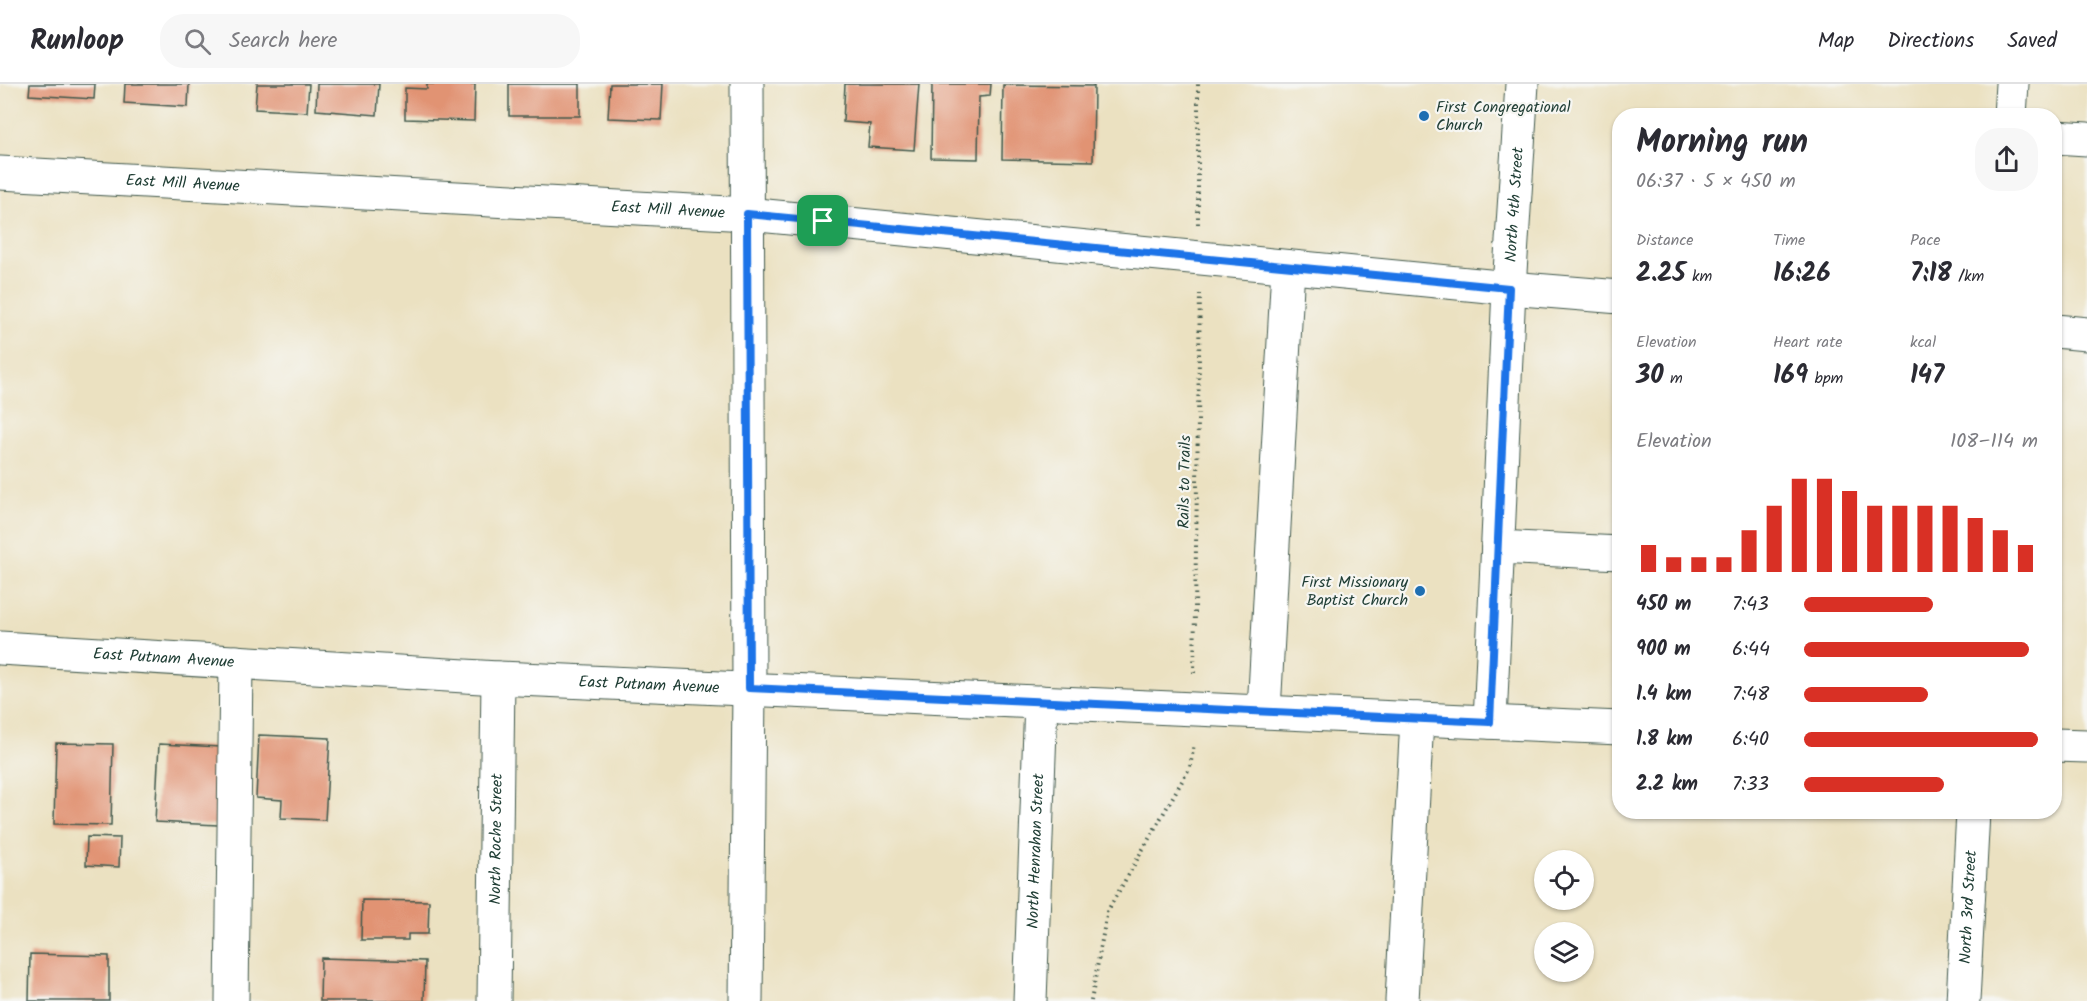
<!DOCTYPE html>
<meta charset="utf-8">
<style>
:root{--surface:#fff;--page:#f7f7f7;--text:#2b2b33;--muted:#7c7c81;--line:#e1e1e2;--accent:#d93025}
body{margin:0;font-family:Kalam,sans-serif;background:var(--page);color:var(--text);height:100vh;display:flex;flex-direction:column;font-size:22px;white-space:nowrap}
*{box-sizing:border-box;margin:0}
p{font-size:20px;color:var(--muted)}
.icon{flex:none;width:33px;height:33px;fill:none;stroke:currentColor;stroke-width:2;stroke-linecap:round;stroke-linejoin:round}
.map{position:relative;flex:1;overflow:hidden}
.details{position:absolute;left:1612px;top:24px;width:450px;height:711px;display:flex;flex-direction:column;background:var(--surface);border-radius:24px;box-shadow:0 2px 4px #0004}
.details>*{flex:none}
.buttons{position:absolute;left:1534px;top:766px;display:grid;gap:12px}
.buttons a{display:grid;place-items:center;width:60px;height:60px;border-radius:50%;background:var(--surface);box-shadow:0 2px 4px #0004;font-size:30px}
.pin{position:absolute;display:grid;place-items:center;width:51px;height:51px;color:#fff;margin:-26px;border-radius:12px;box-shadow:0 3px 9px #0006}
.round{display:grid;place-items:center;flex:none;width:63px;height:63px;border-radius:24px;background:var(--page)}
.overview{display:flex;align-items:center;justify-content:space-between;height:102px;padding:0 24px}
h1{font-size:33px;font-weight:700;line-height:45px}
.metrics{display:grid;grid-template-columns:repeat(3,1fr);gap:9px;height:102px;padding:6px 24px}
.metrics div{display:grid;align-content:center}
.metrics b{font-size:26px;font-weight:700}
.metrics small{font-size:16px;font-weight:400}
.metrics p{font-size:16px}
.chart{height:168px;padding:12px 24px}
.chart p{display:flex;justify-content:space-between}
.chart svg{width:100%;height:108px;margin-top:6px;stroke:var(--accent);stroke-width:6}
ul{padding:0 24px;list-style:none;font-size:20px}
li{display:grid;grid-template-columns:96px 72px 1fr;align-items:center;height:45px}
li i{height:15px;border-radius:8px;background:var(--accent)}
header{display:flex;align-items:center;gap:36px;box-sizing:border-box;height:84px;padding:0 30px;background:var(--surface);border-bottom:2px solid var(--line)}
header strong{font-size:28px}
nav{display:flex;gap:33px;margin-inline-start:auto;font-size:21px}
.search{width:420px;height:54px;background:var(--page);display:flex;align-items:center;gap:15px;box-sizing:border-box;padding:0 21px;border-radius:24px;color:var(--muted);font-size:22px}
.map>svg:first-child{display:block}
.building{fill:#e19373}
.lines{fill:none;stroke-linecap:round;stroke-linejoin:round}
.minor-casing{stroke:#3e5649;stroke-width:35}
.path{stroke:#3e5649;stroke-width:4;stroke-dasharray:1.5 4.5;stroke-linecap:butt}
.minor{stroke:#fff;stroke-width:33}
.route-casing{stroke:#fff;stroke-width:12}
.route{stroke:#1a73e8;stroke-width:8}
.poi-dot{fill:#1f6fb2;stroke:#f6f6f2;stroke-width:2}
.labels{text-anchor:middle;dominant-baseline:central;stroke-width:4.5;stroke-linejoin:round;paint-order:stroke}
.poi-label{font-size:16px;fill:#1f3d34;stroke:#f6f6f2;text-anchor:start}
.street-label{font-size:16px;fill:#1f3d34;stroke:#f6f6f2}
</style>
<header>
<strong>Runloop</strong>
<div class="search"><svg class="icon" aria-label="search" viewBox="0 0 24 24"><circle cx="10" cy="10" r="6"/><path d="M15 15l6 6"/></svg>Search here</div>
<nav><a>Map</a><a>Directions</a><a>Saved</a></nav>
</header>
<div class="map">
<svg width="2087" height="917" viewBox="0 0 2087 917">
<rect width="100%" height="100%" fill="#f6f6f2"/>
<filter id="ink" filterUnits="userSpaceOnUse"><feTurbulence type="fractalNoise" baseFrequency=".0167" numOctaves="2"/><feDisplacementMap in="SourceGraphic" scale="12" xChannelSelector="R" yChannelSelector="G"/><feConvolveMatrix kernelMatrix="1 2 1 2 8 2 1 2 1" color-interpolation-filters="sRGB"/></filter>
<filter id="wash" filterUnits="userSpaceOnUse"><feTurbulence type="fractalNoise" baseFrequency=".008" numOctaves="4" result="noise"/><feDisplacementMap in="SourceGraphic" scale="24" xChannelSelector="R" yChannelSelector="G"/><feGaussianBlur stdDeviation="1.35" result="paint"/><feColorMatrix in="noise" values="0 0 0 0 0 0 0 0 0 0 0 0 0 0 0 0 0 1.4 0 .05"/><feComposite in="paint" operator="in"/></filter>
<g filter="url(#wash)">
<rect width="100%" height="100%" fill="#ebe1c1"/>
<g id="blocks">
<!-- building -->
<g class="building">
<path d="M 30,0 L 95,0 L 94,15 L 29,11 Z"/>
<path d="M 125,0 L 189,0 L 188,23 L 124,19 Z"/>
<path d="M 257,0 L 309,0 L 307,28 L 255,25 Z"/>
<path d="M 317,0 L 379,0 L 377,31 L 316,26 Z"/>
<path d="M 427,0 L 475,0 L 474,37 L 405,35 L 405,4 L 427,5 Z"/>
<rect x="509" y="0" width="71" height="32"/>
<path d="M 610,0 L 663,0 L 661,36 L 608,34 Z"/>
<path d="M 845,0 L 919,0 L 914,66 L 868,63 L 870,40 L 843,38 Z"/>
<path d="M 932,0 L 991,0 L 990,12 L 979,13 L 978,75 L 931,74 Z"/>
<path d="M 1003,1 L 1094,2 L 1093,77 L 1002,75 Z"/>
<path d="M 259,651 L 330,654 L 325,736 L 281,734 L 282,716 L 256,714 Z"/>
<path d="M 56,659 L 113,660 L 111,741 L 54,740 Z"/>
<path d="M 159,660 L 221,663 L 218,741 L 155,738 Z"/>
<path d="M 87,753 L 120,754 L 119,783 L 86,781 Z"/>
<path d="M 362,816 L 429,817 L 428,850 L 408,850 L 408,856 L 361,856 Z"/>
<path d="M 30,870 L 109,872 L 109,917 L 29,917 Z"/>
<path d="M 321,874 L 425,877 L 424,917 L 320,917 Z"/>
</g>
</g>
</g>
<g filter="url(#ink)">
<use href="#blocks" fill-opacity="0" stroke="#3e5649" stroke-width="1.5"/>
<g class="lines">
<defs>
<g id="minor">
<path d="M 2010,32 L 2012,0"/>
<path d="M 2055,53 L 2087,55"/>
<path id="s1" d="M 0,89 L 747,130 L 1509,204 L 1620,213"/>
<path d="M 2055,247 L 2087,250"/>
<path d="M 1498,463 L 1620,469"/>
<path id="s2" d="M 0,564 L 498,594 L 1620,644"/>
<path d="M 1264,627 L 1288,183"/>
<path id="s3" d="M 1490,638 L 1509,204 L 1522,0"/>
<path d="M 2055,661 L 2087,662"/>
<path d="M 232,917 L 236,578"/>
<path id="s4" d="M 494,917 L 498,594"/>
<path d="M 746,917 L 749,604 L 747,0"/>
<path id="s5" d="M 1030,917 L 1041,618"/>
<path d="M 1402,917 L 1417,635"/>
<path id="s6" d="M 1963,917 L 1973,728"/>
</g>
</defs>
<!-- minor casing -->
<use href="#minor" class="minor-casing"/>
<!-- path -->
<g class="path">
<path d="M 1198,140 L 1198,0"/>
<path d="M 1194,589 L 1200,210"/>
<path d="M 1091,917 L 1107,828 L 1190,683 L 1194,660"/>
</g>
<!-- minor -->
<use href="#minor" class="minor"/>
</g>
</g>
<g class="lines" filter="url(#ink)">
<defs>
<path id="route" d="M 747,130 L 1509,204 L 1490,638 L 749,604 Z"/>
</defs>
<!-- route casing -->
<use href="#route" class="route-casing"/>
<!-- route -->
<use href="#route" class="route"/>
</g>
<!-- markers -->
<g class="poi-dot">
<circle cx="1424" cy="32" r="6"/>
<circle cx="1420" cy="507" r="6"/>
</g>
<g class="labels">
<!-- poi labels -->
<g class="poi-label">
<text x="1436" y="23">First Congregational<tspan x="1436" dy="18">Church</tspan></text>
<text x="1408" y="498" text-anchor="end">First Missionary<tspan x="1408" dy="18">Baptist Church</tspan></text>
</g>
<!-- street labels -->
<g class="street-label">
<text stroke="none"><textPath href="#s1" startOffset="183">East Mill Avenue</textPath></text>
<text stroke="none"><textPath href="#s3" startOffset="518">North 4th Street</textPath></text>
<text stroke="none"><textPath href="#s1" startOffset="669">East Mill Avenue</textPath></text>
<text transform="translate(1185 398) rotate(-89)">Rails to Trails</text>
<text stroke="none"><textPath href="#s2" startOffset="164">East Putnam Avenue</textPath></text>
<text stroke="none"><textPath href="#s2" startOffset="650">East Putnam Avenue</textPath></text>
<text stroke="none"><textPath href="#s4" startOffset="162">North Roche Street</textPath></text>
<text stroke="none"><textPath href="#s5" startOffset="150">North Henrahan Street</textPath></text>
<text stroke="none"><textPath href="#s6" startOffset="94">North 3rd Street</textPath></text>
</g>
</g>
</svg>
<div class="buttons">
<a><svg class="icon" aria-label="locate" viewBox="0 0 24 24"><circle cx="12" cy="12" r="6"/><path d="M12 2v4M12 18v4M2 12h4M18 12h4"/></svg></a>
<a><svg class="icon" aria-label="layers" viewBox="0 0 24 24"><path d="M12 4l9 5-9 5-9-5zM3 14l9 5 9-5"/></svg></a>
</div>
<div class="pin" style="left:823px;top:137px;background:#1e9e55"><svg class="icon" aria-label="arrive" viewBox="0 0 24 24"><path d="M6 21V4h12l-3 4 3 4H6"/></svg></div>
<section class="details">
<div class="overview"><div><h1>Morning run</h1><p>06:37 · 5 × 450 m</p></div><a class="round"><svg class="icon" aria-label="share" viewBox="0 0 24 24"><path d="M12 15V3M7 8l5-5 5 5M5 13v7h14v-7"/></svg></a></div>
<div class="metrics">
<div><p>Distance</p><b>2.25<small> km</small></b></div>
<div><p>Time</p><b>16:26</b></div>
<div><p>Pace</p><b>7:18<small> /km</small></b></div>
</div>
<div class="metrics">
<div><p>Elevation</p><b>30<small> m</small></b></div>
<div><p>Heart rate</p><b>169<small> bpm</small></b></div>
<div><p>kcal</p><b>147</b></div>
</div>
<div class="chart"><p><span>Elevation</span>108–114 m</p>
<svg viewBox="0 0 160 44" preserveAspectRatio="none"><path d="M5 44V33M15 44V38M25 44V38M35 44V38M45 44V27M55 44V17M65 44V6M75 44V6M85 44V11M95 44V17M105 44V17M115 44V17M125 44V17M135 44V22M145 44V27M155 44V33"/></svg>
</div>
<ul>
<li><b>450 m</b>7:43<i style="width:55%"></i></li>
<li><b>900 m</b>6:44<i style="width:96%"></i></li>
<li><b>1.4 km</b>7:48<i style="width:53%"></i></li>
<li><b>1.8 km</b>6:40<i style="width:100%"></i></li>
<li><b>2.2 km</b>7:33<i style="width:60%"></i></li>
</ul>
</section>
</div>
